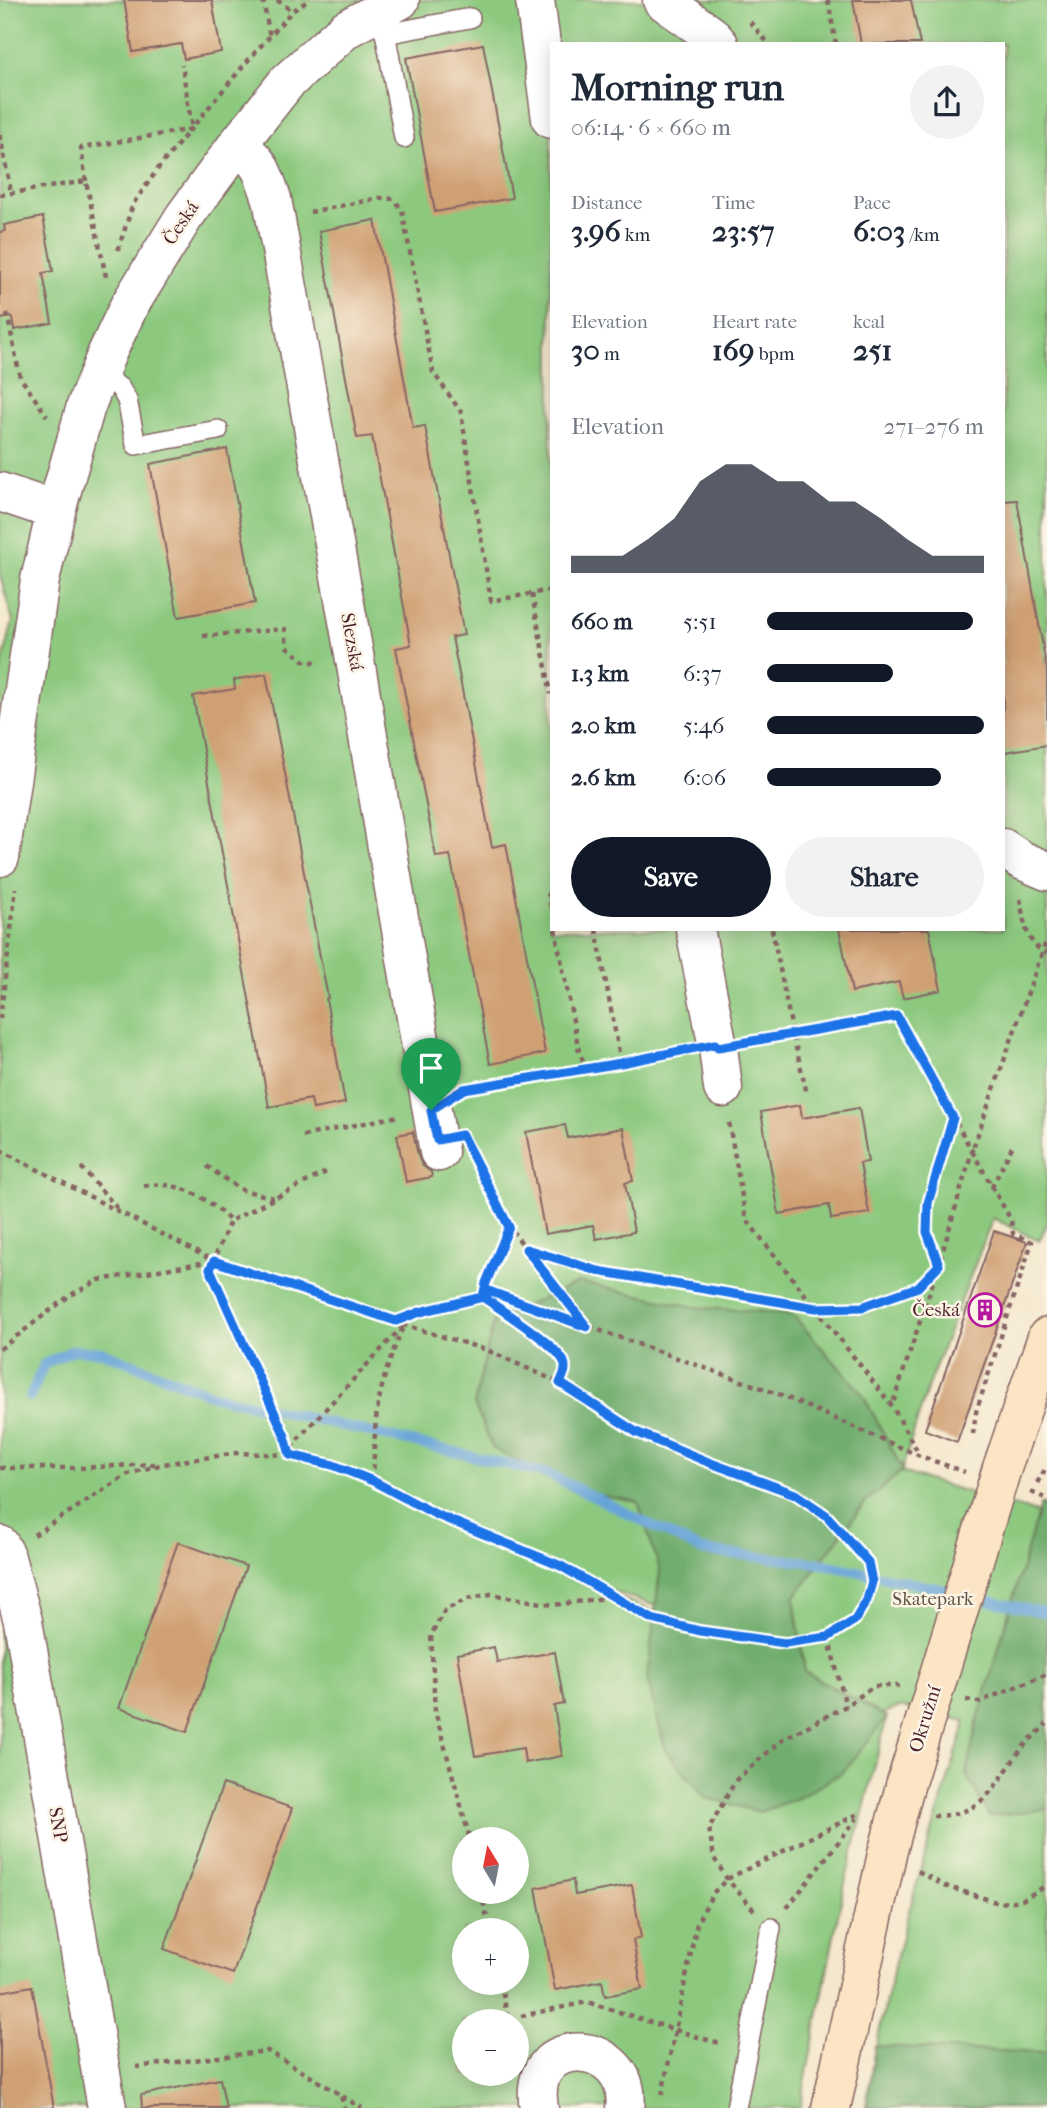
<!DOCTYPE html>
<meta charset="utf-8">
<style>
:root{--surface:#fff;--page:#f2f2f3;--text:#1f2937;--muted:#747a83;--accent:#111827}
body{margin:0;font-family:"IM FELL French Canon",serif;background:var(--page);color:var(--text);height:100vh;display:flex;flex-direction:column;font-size:26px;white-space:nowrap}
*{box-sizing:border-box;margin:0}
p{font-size:23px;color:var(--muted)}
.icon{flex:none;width:38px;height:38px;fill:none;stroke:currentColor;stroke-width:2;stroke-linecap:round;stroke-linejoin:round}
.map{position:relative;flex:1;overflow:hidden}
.drawer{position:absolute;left:550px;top:42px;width:455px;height:889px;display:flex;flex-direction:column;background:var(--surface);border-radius:0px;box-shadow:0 4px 18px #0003}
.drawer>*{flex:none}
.needle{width:46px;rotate:350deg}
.buttons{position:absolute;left:452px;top:1827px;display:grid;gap:14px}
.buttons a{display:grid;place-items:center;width:77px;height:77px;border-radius:50%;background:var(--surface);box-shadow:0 4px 18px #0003;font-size:35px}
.pin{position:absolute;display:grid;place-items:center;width:60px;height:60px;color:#fff;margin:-72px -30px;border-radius:50% 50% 50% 0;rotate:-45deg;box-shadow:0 0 7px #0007}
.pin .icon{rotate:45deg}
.round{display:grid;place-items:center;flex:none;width:74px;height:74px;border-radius:37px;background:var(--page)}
.headline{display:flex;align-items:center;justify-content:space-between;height:119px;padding:0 21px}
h1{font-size:38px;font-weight:800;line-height:52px}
.figures{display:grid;grid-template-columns:repeat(3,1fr);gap:10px;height:119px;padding:7px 21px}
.figures div{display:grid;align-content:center}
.figures b{font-size:30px;font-weight:800}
.figures small{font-size:19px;font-weight:400}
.figures p{font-size:19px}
.chart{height:196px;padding:14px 21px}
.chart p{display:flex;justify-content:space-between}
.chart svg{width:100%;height:126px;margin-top:7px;fill:var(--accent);opacity:.7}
.button{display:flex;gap:14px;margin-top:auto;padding:14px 21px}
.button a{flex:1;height:80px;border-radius:42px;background:var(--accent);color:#fff;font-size:28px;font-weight:800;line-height:80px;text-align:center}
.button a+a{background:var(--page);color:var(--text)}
ul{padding:0 21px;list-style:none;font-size:23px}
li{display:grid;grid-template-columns:112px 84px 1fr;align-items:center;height:52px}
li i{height:18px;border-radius:9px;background:var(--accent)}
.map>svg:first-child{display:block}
.green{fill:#8cc97f;stroke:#6b7455;stroke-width:2;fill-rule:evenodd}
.forest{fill:#71ad6e;stroke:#5e664c;stroke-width:2}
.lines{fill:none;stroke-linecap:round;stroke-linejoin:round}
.stream{stroke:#67a4d8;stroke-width:10}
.building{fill:#d0a075}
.lane-casing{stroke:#866564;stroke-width:22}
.street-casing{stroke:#866564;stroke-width:41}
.secondary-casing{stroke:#866564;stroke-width:41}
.path{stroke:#866564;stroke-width:4.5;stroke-dasharray:5 5;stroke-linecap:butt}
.lane{stroke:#fff;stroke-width:19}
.street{stroke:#fff;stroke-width:38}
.secondary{stroke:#fce5c4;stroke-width:38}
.secondary-bridge-casing{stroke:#866564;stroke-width:41;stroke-linecap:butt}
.secondary-bridge{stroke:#fce5c4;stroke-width:38}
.route-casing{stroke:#fff;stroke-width:14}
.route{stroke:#1a73e8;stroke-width:9}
.labels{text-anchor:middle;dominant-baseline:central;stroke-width:5;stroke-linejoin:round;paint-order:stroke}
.street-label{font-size:19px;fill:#4a1f2b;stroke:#fcf5e5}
.poi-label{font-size:19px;fill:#4a1f2b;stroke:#fcf5e5;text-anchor:end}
.park-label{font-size:19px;fill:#5e5244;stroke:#fcf5e5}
</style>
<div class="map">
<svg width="1047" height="2108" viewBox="0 0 1047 2108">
<rect width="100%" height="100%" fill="#fcf5e5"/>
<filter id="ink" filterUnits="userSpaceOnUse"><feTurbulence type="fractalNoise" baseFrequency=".0143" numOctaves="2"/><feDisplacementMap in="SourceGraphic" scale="14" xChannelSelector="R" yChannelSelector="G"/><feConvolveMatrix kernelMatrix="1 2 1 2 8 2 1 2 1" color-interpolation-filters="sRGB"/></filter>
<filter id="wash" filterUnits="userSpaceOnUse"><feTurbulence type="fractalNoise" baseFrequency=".00686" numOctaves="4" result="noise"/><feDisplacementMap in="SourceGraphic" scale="28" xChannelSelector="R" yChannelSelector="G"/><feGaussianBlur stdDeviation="1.57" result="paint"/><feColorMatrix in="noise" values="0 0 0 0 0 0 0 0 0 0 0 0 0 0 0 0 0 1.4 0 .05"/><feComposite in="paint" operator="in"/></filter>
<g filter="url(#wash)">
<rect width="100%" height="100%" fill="#f4e7cd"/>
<!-- green -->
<path class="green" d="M 0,0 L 1047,0 L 1047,1224 L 1039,1241 L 993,1218 L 929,1383 L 901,1472 L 1047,1516 L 1047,2108 L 866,2108 C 885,1975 927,1849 966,1721 L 900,1707 L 882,1714 L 887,1717 L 842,1895 L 800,2108 L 0,2108 L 0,673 L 13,621 L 0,575 ZM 551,44 L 1003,44 L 1003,929 L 551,929 ZM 863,1505 L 794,1598 L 805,1672 L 558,1573 L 716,1626 ZM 464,1839 L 516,1839 L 516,1892 L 464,1892 ZM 464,1930 L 516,1930 L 516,1983 L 464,1983 ZM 464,2021 L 516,2021 L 516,2074 L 464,2074 Z"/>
<!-- forest -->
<g class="forest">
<path d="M 579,1282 L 694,1307 L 792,1314 L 862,1393 L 903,1470 L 863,1505 L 794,1598 L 805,1672 L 887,1717 L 843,1772 L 798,1798 L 760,1812 L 706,1798 L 666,1751 L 647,1678 L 660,1570 L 638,1502 L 586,1493 L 493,1449 L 474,1404 L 494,1320 Z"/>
<path d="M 1040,1505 L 1047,1505 L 1047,1809 L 989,1816 L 966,1774 L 977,1723 Z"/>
<path d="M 875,2046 L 1047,2053 L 1047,2108 L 866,2108 Z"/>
</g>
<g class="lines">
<!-- stream -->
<g class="stream">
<path d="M 30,1397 L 44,1364 L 73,1350 L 102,1352 L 215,1396 L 548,1474 L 703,1551 L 819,1563 L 958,1593"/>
<path d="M 972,1597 L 1047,1613"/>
</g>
</g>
<g id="blocks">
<!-- building -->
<g class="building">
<path d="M 124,0 L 212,0 L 221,52 L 184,59 L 181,44 L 133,52 Z"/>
<path d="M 853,0 L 911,0 L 920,44 L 861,44 Z"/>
<path d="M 483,44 L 512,198 L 435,212 L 406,58 Z"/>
<path d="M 43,217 L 53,271 L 43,273 L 52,323 L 14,330 L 12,317 L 0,319 L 0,232 L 5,231 L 4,225 Z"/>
<path d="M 375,220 L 413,428 L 425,426 L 464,635 L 452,637 L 492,847 L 506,844 L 545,1053 L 490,1064 L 450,855 L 436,857 L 396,648 L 411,645 L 372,436 L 357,438 L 319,231 Z"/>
<path d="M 227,449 L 255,603 L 178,617 L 150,464 Z"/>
<path d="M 1017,500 L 1047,670 L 1047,745 L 1005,752 L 1003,737 L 1003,501 Z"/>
<path d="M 266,674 L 328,998 L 326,999 L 345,1103 L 313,1109 L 311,1099 L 269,1107 L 193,696 L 235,689 L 234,680 Z"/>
<path d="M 839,929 L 929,929 L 941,990 L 903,998 L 899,982 L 852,992 Z"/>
<path d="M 800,1105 L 802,1118 L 859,1108 L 868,1162 L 860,1163 L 869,1213 L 831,1219 L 829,1205 L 779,1214 L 761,1112 Z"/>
<path d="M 565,1125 L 568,1138 L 623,1128 L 633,1181 L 625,1183 L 634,1232 L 596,1239 L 593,1225 L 545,1234 L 526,1132 Z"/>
<path d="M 413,1132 L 418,1156 L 422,1165 L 431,1172 L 432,1177 L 406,1182 L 397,1135 Z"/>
<path d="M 994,1231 L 1027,1242 L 957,1442 L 925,1430 Z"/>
<path d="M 178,1542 L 246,1566 L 187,1732 L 119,1708 Z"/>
<path d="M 494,1647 L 497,1662 L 555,1652 L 564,1704 L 554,1706 L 562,1756 L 525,1763 L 523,1748 L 475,1756 L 457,1654 Z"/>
<path d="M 223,1784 L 292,1808 L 233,1974 L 164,1949 Z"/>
<path d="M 573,1880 L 575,1895 L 632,1885 L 641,1938 L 633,1940 L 642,1989 L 605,1996 L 602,1981 L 555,1990 L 536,1888 Z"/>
<path d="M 32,1986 L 54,2108 L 0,2108 L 0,1992 Z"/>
<path d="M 220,2079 L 226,2108 L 142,2108 L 141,2095 Z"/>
</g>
</g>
</g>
<g filter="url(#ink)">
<use href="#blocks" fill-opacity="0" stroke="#866564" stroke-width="2"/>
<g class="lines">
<defs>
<g id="lane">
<path d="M 381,9 L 404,138"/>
<path d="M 385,34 L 470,18"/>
<path d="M 99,372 L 120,388 L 127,400 L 136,445 L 218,430"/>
<path d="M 736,2108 L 771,1928"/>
</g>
<g id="street">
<path d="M 535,0 L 551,119"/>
<path d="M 662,0 L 711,35 L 719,44"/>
<path d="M 237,145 C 261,161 263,173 272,199 L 354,654 L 439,1152"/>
<path d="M 0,492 L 56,511"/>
<path d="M 1003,848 L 1021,860 L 1047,871"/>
<path d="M 0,857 L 40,580 L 56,511 L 86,406 L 107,353 L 129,306 L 184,217 L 237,145 L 287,82 L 346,29 L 400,0"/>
<path d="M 695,929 L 718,1047 L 723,1088"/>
<path d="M 0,1545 L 5,1554 L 23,1621 L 107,2108"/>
<path d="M 539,2108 C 525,2029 634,2039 625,2108"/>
</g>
<g id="secondary">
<path d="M 1002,1468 L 1047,1337"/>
<path d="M 831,2108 L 887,1854 L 905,1786"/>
</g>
</defs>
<!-- lane casing -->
<use href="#lane" class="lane-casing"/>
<!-- street casing -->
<use href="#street" class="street-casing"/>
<!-- secondary casing -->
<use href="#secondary" class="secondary-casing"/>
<!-- path -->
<g class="path">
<path d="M 263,0 L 270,37"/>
<path d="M 277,0 L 292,11"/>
<path d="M 828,0 L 836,44"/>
<path d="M 750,22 L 769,44"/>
<path d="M 0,135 L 11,193"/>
<path d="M 86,181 L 81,148 L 192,129 L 182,65"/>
<path d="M 0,195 L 86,181 L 106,277"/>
<path d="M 310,212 L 380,198 L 394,199 L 402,210 L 433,372 L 461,412 L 491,601 L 551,590"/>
<path d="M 118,250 L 133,204 L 160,166 L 244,65 L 292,11 L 309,0"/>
<path d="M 7,313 L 20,377 L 47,416"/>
<path d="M 532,594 L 551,694"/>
<path d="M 203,636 L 285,629 L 287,647 L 307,663 L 319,661"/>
<path d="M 548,892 L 551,907"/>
<path d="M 1020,899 C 1024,919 1025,945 1047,953"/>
<path d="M 555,929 L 579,1051 L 586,1068"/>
<path d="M 596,929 L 621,1063"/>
<path d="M 772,929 L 793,1035 L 807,1094"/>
<path d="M 0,1019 L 16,888"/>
<path d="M 751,1042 L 897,1016 L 972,1151 L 939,1264 L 892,1406"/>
<path d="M 463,1089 L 621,1063 L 682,1050"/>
<path d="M 729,1123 L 746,1219 L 892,1406 L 919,1454"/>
<path d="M 303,1136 L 398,1116"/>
<path d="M 0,1150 L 214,1261 L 404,1325 L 487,1350 L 560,1383 L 636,1432 L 708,1462 L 795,1494 L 826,1515 L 868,1562 L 872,1582 L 867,1599 L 855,1620 L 828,1637 L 784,1643 L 700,1631 L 652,1619 L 612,1597 L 553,1605 L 491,1594 L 467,1599 L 445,1610 L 431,1635 L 435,1711 L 470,1839"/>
<path d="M 474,1159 L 509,1227"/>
<path d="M 207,1166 L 239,1189 L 274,1198"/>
<path d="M 81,1167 L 117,1208"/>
<path d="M 326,1172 L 230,1221 L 210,1269 L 285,1436 L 290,1455 L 294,1443 L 404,1325 C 391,1354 379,1388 376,1420 C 374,1440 374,1461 373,1481"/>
<path d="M 144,1186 C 176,1179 209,1198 230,1221"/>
<path d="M 992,1187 L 1014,1143"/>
<path d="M 526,1249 L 598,1271 L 816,1308 L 862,1307 L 918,1287 L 939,1264 L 927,1232 L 928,1203 L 952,1118"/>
<path d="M 486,1290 L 781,1395 L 920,1456 L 965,1472"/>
<path d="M 483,1297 L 486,1283 L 509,1227 L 587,1326"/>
<path d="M 483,1297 C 501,1310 557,1345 564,1363 C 567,1370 563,1376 560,1383"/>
<path d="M 397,1320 L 420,1312 L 483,1297"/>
<path d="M 0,1349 L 69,1296 L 99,1280 L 213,1261"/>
<path d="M 973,1434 L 976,1412 L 1032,1242 L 1013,1234 L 1011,1220 L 972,1151 L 1047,939"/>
<path d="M 0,1468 L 78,1468 L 155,1464"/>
<path d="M 1037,1483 L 1047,1466"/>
<path d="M 1031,1492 L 1047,1499"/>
<path d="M 34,1535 L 128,1474 L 163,1464 L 237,1453 L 290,1455 L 333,1465 L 373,1481 L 435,1514 L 561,1566 L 611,1597"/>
<path d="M 828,1637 L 846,1706"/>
<path d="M 966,1700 L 979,1702 L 1047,1674"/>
<path d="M 933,1816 C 984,1816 994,1786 1020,1751 C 1027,1741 1038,1733 1047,1724"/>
<path d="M 918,1871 L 945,1886 L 999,1903 L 1022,1900 L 1047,1885"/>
<path d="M 481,1892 L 490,1930"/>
<path d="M 787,1908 L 857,1818"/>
<path d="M 754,1910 L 727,1879 L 714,1858 L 709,1828 L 736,1780 L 783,1739 L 846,1706 L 874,1686 L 899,1686"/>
<path d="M 501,1983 L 508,2021"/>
<path d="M 521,2016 L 587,2002 L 711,2041 L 723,2043"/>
<path d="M 136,2067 L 268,2051 L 341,2095 L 344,2108"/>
<path d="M 662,2095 L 697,1923 L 713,1893 L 727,1879 L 862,1812"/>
<path d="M 342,2096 L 362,2108"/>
</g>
<!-- lane -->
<use href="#lane" class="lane"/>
<!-- street -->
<use href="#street" class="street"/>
<!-- secondary -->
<use href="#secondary" class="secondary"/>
<defs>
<path id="secondary-bridge" d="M 905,1786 L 1002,1468"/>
</defs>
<!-- secondary-bridge casing -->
<use href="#secondary-bridge" class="secondary-bridge-casing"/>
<!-- secondary-bridge -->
<use href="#secondary-bridge" class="secondary-bridge"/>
</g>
</g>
<g class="lines" filter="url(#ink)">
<defs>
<path id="route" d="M 431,1110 L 437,1140 L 462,1135 L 509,1227 L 486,1283 L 483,1297 L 420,1312 L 396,1321 L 214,1261 L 210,1269 L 285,1436 L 290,1455 L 333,1465 L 373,1481 L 435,1514 L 561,1566 L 652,1619 L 700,1631 L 785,1643 L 828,1637 L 855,1620 L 867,1600 L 872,1582 L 868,1562 L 826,1515 L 795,1494 L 708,1462 L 636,1432 L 560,1383 C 563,1376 567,1370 564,1362 C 557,1345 501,1310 483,1297 L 486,1290 L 587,1327 L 526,1249 L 598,1271 L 816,1308 L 862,1307 L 918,1287 L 939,1265 L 927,1232 L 928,1203 L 953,1118 L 897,1016 L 718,1047 L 715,1044 L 621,1063 L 464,1089 L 431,1110"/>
</defs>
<!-- route casing -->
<use href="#route" class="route-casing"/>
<!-- route -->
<use href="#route" class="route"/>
</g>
<!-- icons -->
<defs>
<symbol id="building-ring" viewBox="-11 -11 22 22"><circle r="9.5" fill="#fcf5e5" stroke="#b5179e" stroke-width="1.5"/><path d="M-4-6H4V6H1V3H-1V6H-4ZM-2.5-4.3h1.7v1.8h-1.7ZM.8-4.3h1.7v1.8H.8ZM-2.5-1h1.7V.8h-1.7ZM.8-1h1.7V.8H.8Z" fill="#b5179e"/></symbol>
</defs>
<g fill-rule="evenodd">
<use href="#building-ring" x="966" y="1291" width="38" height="38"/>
</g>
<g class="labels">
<!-- street labels -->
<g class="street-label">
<text transform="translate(181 223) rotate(-56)">Česká</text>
<text transform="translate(352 642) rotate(80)">Slezská</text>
<text transform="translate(925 1719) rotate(-73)">Okružní</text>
<text transform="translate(58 1825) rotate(80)">SNP</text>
</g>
<!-- poi labels -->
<g class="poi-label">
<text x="960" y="1310">Česká</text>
</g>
<!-- park labels -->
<g class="park-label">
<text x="933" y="1599">Skatepark</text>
</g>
</g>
</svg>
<div class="buttons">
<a><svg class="needle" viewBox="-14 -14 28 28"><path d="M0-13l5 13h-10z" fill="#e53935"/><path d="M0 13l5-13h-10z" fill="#747a83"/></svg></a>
<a>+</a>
<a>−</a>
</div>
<div class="pin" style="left:431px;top:1110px;background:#1e9e55"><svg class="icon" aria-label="arrive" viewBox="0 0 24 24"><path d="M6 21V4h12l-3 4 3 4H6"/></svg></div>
<section class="drawer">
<div class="headline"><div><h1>Morning run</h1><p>06:14 · 6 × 660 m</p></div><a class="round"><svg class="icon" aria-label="share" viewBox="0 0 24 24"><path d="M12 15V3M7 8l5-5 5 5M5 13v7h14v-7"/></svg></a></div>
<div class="figures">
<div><p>Distance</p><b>3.96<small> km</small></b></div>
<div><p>Time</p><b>23:57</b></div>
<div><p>Pace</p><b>6:03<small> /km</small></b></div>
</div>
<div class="figures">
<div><p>Elevation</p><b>30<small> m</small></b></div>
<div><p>Heart rate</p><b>169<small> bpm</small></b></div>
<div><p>kcal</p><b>251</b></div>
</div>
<div class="chart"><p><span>Elevation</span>271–276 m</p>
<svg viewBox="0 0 160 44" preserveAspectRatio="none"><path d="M0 44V38L10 38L20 38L30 32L40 25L50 12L60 6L70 6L80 12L90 12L100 19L110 19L120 25L130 32L140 38L150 38L160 38V44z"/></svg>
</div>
<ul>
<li><b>660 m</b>5:51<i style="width:95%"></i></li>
<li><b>1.3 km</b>6:37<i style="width:58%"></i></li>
<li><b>2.0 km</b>5:46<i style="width:100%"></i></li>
<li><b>2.6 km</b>6:06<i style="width:80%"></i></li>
</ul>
<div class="button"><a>Save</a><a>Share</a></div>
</section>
</div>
